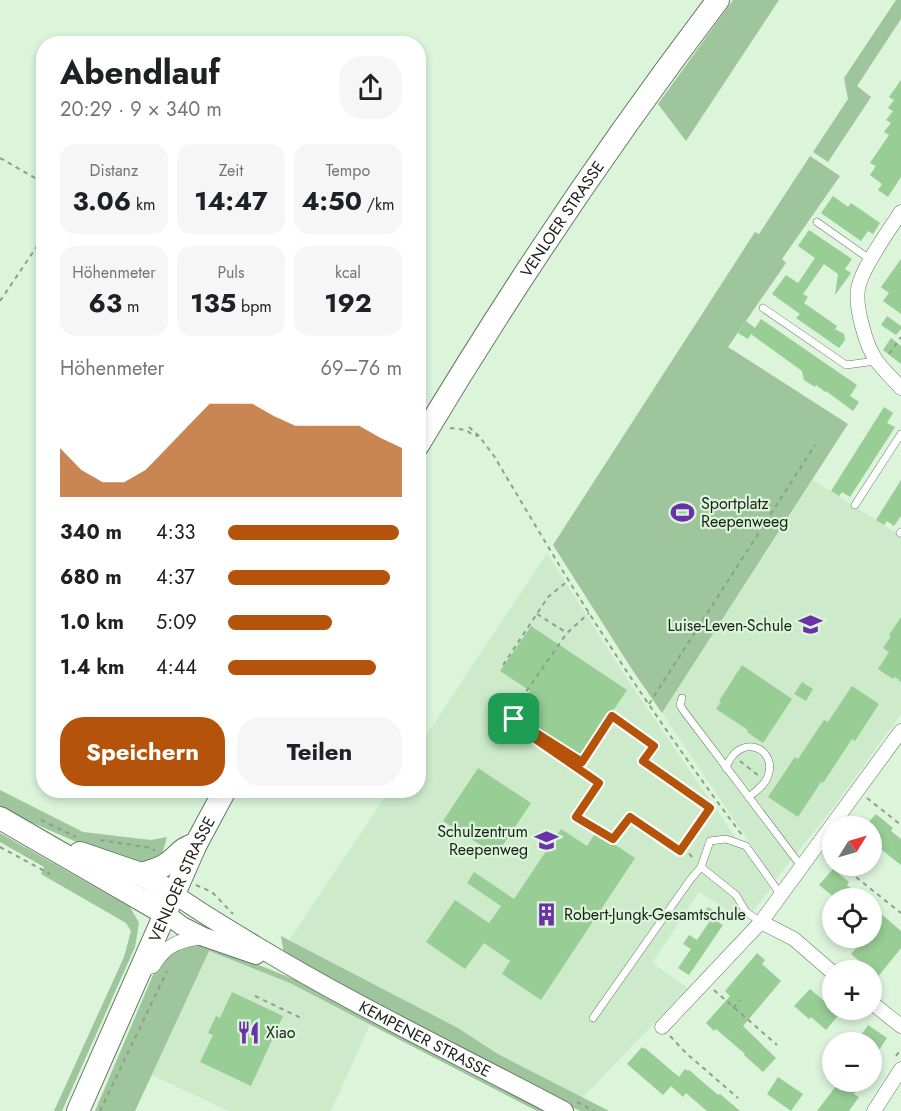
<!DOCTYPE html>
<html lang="de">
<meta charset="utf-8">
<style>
:root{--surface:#fff;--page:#f6f6f6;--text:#202124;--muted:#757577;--accent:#b45309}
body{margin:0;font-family:Jost,sans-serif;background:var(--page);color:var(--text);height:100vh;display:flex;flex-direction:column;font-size:22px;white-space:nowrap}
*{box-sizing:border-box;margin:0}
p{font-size:20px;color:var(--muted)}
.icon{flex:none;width:33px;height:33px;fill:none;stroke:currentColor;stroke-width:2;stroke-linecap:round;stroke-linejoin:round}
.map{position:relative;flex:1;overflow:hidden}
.sheet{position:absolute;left:36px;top:36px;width:390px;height:762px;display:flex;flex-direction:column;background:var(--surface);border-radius:24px;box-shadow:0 3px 9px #0003}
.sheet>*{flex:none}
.needle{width:39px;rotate:53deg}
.buttons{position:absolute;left:822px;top:816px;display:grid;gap:12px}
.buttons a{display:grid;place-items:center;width:60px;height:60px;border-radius:50%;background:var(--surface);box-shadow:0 3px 9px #0003;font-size:30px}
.pin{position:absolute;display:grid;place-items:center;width:51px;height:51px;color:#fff;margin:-26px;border-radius:12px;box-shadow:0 3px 9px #0006}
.round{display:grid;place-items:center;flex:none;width:63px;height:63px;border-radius:24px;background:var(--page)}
.overview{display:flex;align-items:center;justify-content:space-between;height:102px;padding:0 24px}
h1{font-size:33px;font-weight:700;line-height:45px}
.figures{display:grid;grid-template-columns:repeat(3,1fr);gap:9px;height:102px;padding:6px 24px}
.figures div{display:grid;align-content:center;border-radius:15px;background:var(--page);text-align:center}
.figures b{font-size:26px;font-weight:700}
.figures small{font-size:16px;font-weight:400}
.figures p{font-size:16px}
.chart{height:168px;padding:12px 24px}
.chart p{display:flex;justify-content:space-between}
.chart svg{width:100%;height:108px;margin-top:6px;fill:var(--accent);opacity:.7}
.primary-button{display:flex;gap:12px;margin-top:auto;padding:12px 24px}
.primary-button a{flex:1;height:69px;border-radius:24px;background:var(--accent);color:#fff;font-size:24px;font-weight:700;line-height:69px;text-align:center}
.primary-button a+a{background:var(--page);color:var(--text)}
ul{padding:0 24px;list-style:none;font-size:20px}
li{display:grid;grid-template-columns:96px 72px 1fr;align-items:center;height:45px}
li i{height:15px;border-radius:8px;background:var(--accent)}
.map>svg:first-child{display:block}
.built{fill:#cdebcb}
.green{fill:#9fc59d}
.building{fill:#98cd95}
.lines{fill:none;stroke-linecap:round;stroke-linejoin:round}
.service-casing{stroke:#647a62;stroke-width:8}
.minor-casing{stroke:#647a62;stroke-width:15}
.tertiary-casing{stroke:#647a62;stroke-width:20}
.primary-casing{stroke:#647a62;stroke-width:24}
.path{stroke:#8d9f8c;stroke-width:2;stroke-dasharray:4.5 4.5;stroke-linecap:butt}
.service{stroke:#fff;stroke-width:7}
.minor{stroke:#fff;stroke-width:14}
.tertiary{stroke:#fff;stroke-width:18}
.primary{stroke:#fff;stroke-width:22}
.route-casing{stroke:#fff;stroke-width:12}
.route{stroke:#b45309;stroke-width:8}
.labels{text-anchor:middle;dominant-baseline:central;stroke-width:4.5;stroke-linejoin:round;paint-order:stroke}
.street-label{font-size:16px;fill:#192118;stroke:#dbf4da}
.poi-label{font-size:16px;fill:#192118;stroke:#dbf4da;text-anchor:start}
</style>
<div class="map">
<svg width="901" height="1111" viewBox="0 0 901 1111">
<rect width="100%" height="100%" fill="#dbf4da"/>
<!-- built -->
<g class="built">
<path d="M 813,480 L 901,536 L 901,714 L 833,808 L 776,879 L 766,867 L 662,713 Z"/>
<path d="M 547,553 L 625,676 L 771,889 L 745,921 L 699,892 L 652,963 L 688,988 L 582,1098 L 498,1054 L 458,1028 L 289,940 L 389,791 L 418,790 L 419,746 Z"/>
<path d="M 208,951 L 290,982 L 370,1024 L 331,1111 L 229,1111 L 151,1075 Z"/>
</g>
<!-- green -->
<g class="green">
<path d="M 733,0 L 779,0 L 686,141 L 658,104 Z"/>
<path d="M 896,0 L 901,0 L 901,19 L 857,86 L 871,97 L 828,162 L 813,152 L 848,99 L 844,78 Z"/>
<path d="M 810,156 L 840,176 L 782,259 L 786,263 L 728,347 L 848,424 L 662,713 L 633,671 L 553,545 L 755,232 L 759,234 Z"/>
<path d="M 0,790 L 83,832 L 151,840 L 167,837 L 160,862 L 127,864 L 10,813 L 0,809 Z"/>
<path d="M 0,833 L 130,907 L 139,923 L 135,947 L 62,1111 L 54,1111 L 124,957 L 131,931 L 126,923 L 41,874 L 44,867 L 0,842 Z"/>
<path d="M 281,936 L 458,1028 L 498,1054 L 609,1111 L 580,1111 L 346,989 L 284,954 Z"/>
<path d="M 193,942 L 210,945 L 318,989 L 553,1111 L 537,1111 L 290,983 L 209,951 L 135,1111 L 95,1111 L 156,968 L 165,956 Z"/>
</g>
<!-- building -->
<g class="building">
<path d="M 901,80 L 901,177 L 888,197 L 878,190 L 882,184 L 870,175 L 876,166 L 870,163 L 889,135 L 884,132 L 891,123 L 886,120 L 893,111 L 888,108 L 894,100 L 889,97 Z"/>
<path d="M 833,196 L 848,207 L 851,203 L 880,223 L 873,234 L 868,231 L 861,241 L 821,213 Z"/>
<path d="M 809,230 L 852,259 L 845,269 L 851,273 L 835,295 L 838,274 L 824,264 L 803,294 L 808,297 L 804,303 L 837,326 L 835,329 L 844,334 L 845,340 L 839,348 L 796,318 L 800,314 L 772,294 L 786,275 L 798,283 L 815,258 L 798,246 Z"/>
<path d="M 901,259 L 901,314 L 883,301 L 889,293 L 881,287 Z"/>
<path d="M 887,316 L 901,326 L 901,329 L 896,335 L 881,325 Z"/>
<path d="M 761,319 L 857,385 L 850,396 L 859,402 L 853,411 L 826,391 L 825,392 L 816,385 L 815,387 L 804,380 L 802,371 L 751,334 L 748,339 L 738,333 L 746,321 L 755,328 Z"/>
<path d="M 891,338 L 901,346 L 901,364 L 883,350 Z"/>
<path d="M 884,407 L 893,413 L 887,423 L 895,427 L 850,497 L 842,492 L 839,496 L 831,491 Z"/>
<path d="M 901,480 L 901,516 L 894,526 L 887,521 L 884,525 L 876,520 Z"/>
<path d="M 901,617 L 901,682 L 895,677 L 893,679 L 878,669 L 889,652 L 883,648 L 891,636 L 889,635 Z"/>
<path d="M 531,626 L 627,690 L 580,760 L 514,715 L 530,691 L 500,671 Z"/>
<path d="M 742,665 L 792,699 L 763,743 L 747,732 L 748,730 L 716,709 L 721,702 L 719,701 Z"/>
<path d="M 802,682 L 813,689 L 806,701 L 794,694 Z"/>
<path d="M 852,686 L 879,704 L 855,741 L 852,739 L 823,783 L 821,782 L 798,817 L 768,797 L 795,757 L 798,759 L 824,720 L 828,722 Z"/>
<path d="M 478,768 L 531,803 L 496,855 L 443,821 Z"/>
<path d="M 876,814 L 893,828 L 891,831 L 901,839 L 901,865 L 878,847 L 880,845 L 872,838 L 872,826 L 865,826 Z"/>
<path d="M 561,829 L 587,846 L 596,832 L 635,858 L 541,1000 L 502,974 L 510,961 L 484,943 L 465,969 L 426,942 L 455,900 L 489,923 L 501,906 L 467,883 L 474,872 L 514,899 Z"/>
<path d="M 833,869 L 849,882 L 847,885 L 863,898 L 835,898 L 819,885 Z"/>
<path d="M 872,906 L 901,931 L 901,948 L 877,978 L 872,974 L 872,970 L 868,970 L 869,969 L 851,954 L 865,938 L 872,938 Z"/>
<path d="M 708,907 L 723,917 L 719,923 L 723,925 L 689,975 L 678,968 L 691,949 L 683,944 L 689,935 L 697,940 L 710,921 L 702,915 Z"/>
<path d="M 757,953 L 765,960 L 762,964 L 781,981 L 743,1026 L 776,1058 L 763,1072 L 744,1055 L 745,1054 L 716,1029 L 714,1031 L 706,1023 L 730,996 L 725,991 Z"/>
<path d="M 810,989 L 824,1001 L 826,999 L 832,1005 L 832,1010 L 838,1010 L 841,1012 L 826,1030 L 811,1017 L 809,1019 L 794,1006 Z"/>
<path d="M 232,992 L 283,1016 L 251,1086 L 200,1062 L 213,1035 L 208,1033 L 216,1016 L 220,1018 Z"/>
<path d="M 868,1025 L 887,1038 L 872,1060 L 872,1042 L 856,1042 Z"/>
<path d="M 642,1047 L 644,1049 L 645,1048 L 679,1077 L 685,1069 L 688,1071 L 689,1070 L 718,1095 L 720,1094 L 740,1111 L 707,1111 L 686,1093 L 683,1097 L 671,1086 L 663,1095 L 627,1064 Z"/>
<path d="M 778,1077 L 803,1094 L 791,1111 L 767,1094 Z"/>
<path d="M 839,1082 L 863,1082 L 854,1094 L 859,1097 L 849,1111 L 817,1111 Z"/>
</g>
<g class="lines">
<defs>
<g id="service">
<path d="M 817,222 L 871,260"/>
<path d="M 763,308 L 846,365 L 876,361"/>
<path d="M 855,505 L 901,434"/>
<path d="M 900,533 L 901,532"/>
<path d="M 682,698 L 680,705 L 683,710 L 801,866"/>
<path d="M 726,768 C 739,731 778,748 768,776 C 765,785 756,791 749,797"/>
<path d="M 701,867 L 736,895 L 746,912 L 761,922"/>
<path d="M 593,1018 L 690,880 L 701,867 L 710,841 L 726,839 L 746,846 L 781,895"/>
</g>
<g id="minor">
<path d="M 901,212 C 889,230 861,269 858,289 C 855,307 866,346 876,360 C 883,370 893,379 901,388"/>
<path d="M 761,922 L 794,939 L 832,972"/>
<path d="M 146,968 L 153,966 C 166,944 180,940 204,937"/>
<path d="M 872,1003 L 901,1026"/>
<path d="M 662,1027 L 761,922 L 901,731"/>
<path d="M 874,1111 L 901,1069"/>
</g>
<g id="tertiary">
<path id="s1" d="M 174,894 C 200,912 228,929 255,945 C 355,1006 461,1056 564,1111"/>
<path d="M 166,914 L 182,926 L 204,937 L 256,955"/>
</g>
<g id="primary">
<path id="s2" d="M 418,445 C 510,291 610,142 718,0"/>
<path d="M 0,818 L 166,914"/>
<path d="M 80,853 L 141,874 L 174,894"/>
<path d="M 141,874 C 151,871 160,869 168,863 C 181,854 179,849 196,844"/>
<path id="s3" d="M 78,1111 L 196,844 L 225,790"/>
</g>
</defs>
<!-- service casing -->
<use href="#service" class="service-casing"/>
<!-- minor casing -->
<use href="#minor" class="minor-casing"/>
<!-- tertiary casing -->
<use href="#tertiary" class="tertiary-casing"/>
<!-- primary casing -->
<use href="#primary" class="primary-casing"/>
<!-- path -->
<g class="path">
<path d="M 0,158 L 44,183"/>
<path d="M 0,301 L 44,236"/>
<path d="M 889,354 L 901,337"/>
<path d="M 469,427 L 479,436 L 494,456 C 525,508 556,561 589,613 C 637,689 688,763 742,835"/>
<path d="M 450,428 L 466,430 L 473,435 L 478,436"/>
<path d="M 537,614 L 567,633"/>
<path d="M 503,665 L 548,597 L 569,580"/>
<path d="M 649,704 L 815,445"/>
<path d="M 612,716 L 654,746 L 643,761 L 710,808 L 680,851 L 630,817 L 613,839 L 576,817 L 599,782 L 512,723 L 514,719 L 581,762 Z"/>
<path d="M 514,719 L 509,716 L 567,633 L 589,613"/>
<path d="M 740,761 L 759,776"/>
<path d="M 867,798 L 901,825"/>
<path d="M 41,820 L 76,837"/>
<path d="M 100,840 L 152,848 L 155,851"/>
<path d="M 0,847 L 50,874"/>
<path d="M 683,847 L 693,858"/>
<path d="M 826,853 L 832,858"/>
<path d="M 842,866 L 901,913"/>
<path d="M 196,885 L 212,892 L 233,914"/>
<path d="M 714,990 L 777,1045"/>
<path d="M 255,996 L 301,1018"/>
<path d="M 733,1008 L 740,1000"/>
<path d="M 670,1036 L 686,1053 L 738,1098"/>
<path d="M 896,1056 L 901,1049"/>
<path d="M 577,1102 L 594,1111"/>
<path d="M 100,1111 L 167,971"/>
</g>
<!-- service -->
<use href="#service" class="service"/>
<!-- minor -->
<use href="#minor" class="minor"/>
<!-- tertiary -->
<use href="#tertiary" class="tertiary"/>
<!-- primary -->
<use href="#primary" class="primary"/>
</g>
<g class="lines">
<defs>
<path id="route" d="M 612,716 L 654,746 L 643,761 L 710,808 L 680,851 L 630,817 L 613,839 L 576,817 L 599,783 L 512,723 L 514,719 L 582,762 Z"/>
</defs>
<!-- route casing -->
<use href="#route" class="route-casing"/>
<!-- route -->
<use href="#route" class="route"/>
</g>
<!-- icons -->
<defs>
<symbol id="stadium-bare" viewBox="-9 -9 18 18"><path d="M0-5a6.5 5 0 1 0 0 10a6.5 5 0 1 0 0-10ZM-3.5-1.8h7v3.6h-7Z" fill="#6a31a8" stroke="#dbf4da" stroke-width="2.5" paint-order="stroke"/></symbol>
<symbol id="school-bare" viewBox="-9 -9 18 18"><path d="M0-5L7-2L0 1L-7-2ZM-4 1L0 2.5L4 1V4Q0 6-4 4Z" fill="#6a31a8" stroke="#dbf4da" stroke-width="2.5" paint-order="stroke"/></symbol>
<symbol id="building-bare" viewBox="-9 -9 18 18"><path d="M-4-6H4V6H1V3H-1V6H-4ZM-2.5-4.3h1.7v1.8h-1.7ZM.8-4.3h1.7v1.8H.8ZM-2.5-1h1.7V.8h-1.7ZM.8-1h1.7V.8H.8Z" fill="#6a31a8" stroke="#dbf4da" stroke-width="2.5" paint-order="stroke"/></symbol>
<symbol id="restaurant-bare" viewBox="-9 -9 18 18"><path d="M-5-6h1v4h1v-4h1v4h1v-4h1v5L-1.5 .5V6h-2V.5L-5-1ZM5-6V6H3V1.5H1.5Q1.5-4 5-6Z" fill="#6a31a8" stroke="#dbf4da" stroke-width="2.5" paint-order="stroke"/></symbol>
</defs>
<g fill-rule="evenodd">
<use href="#stadium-bare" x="666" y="496" width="33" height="33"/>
<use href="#school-bare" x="794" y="608" width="33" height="33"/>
<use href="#school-bare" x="530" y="824" width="33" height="33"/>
<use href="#building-bare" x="530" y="898" width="33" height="33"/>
<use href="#restaurant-bare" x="232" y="1016" width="33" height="33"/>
</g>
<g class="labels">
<!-- street labels -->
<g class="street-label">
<text stroke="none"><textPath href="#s2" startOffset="268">VENLOER STRASSE</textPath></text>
<text stroke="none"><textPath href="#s3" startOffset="254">VENLOER STRASSE</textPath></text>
<text stroke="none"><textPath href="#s1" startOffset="290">KEMPENER STRASSE</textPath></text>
</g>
<!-- poi labels -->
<g class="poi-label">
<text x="701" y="503">Sportplatz<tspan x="701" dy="18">Reepenweeg</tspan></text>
<text x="792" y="625" text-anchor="end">Luise-Leven-Schule</text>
<text x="528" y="831" text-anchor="end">Schulzentrum<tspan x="528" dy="18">Reepenweg</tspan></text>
<text x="564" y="914">Robert-Jungk-Gesamtschule</text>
<text x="266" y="1032">Xiao</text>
</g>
</g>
</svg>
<div class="buttons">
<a><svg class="needle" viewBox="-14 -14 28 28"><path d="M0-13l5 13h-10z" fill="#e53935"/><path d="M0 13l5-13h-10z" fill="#757577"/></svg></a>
<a><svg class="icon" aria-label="locate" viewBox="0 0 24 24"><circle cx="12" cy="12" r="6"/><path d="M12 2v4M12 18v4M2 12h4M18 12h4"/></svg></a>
<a>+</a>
<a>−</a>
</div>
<div class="pin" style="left:514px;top:719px;background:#1e9e55"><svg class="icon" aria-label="arrive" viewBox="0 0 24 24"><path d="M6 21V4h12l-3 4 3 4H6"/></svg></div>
<section class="sheet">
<div class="overview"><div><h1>Abendlauf</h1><p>20:29 · 9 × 340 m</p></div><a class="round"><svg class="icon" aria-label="share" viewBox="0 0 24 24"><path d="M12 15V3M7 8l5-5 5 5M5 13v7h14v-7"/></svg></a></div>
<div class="figures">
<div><p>Distanz</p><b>3.06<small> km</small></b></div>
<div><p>Zeit</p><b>14:47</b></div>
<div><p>Tempo</p><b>4:50<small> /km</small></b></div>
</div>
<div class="figures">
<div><p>Höhenmeter</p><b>63<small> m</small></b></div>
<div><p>Puls</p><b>135<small> bpm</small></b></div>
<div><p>kcal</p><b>192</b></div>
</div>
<div class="chart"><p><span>Höhenmeter</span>69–76 m</p>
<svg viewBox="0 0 160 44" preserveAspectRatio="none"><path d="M0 44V24L10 33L20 38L30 38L40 33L50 24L60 15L70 6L80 6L90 6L100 11L110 15L120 15L130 15L140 15L150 20L160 24V44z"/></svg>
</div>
<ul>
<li><b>340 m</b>4:33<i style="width:98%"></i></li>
<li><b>680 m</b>4:37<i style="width:93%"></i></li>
<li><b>1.0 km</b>5:09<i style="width:60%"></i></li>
<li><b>1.4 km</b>4:44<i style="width:85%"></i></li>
</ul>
<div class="primary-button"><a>Speichern</a><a>Teilen</a></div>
</section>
</div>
